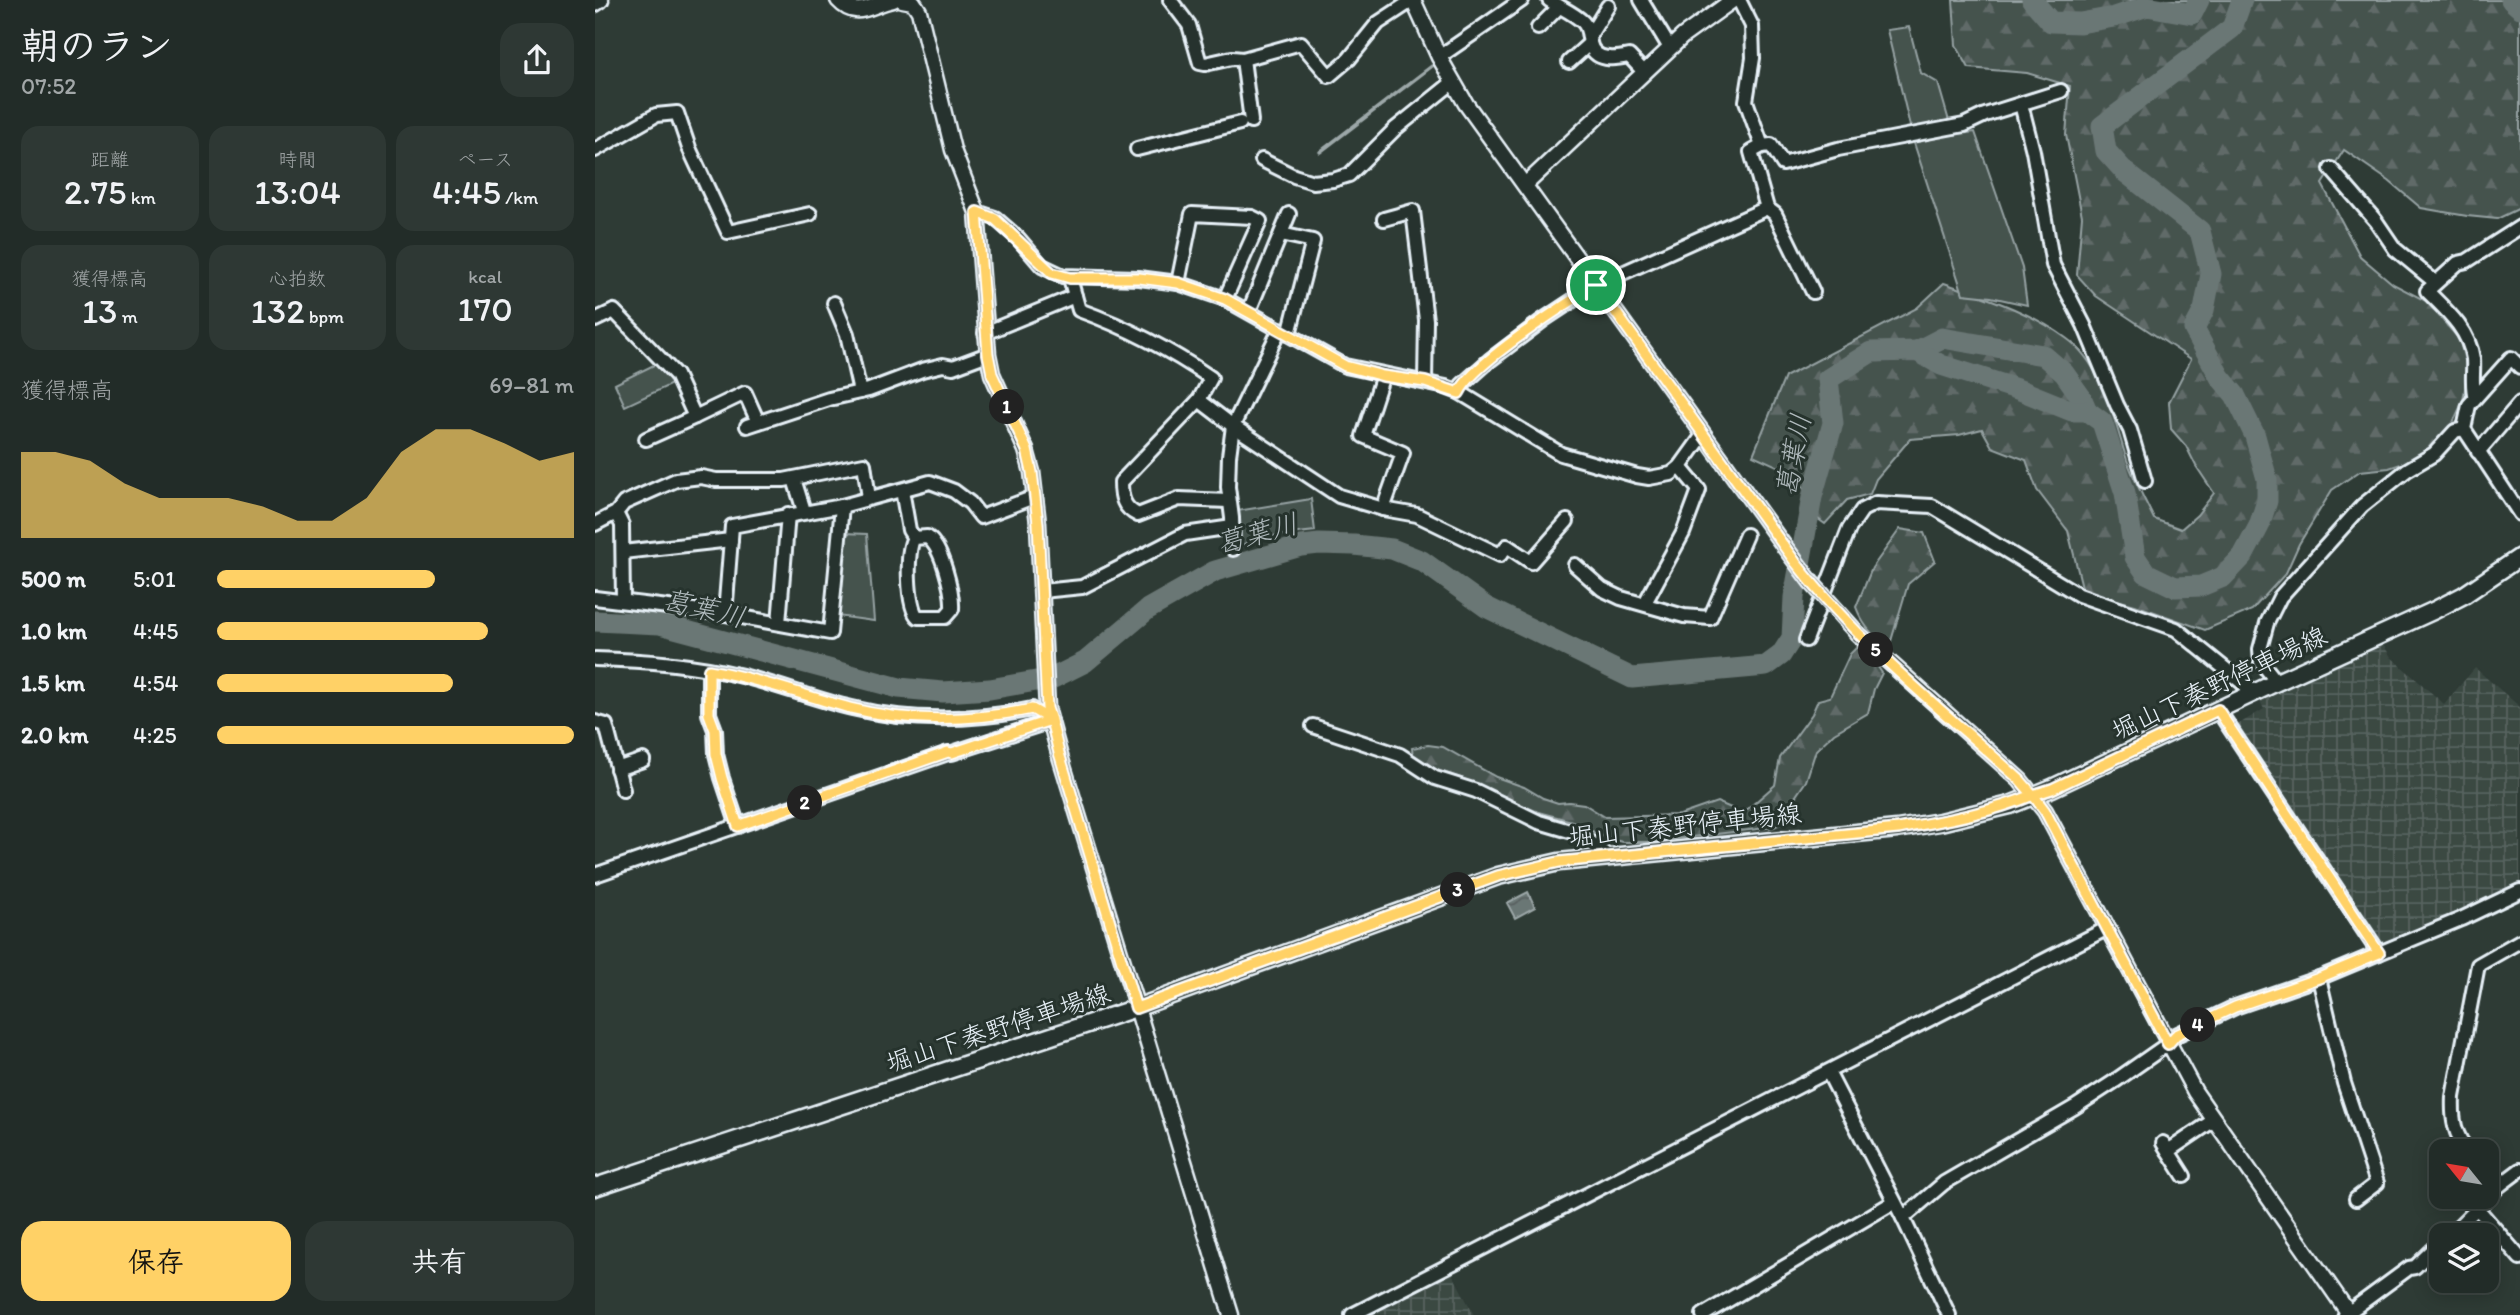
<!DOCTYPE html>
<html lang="ja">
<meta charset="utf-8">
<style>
:root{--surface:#222c28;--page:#2e3834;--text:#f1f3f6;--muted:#a2a7a8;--line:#3f4845;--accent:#ffd166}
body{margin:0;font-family:Itim,"Klee One",sans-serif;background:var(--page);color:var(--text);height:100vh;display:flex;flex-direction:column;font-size:26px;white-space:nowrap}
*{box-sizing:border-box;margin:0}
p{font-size:23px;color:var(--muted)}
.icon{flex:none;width:38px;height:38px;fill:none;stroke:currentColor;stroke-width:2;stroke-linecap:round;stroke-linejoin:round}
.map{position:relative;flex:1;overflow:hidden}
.panel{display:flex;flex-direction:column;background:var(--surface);width:595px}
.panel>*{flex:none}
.needle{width:46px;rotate:300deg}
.fabs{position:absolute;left:1834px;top:1139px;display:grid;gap:14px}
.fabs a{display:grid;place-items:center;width:70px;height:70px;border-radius:14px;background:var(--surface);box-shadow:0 4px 18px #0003,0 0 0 2px var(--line);font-size:35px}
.pin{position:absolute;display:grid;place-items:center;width:60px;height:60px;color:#fff;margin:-30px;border:4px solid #fff;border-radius:50%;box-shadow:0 2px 7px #0007}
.km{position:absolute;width:35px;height:35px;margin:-18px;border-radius:50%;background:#222;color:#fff;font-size:19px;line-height:35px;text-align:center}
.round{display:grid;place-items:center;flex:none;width:74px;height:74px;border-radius:21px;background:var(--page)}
.headline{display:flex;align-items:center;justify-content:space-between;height:119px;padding:0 21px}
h1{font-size:38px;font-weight:600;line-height:52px}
.stats{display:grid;grid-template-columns:repeat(3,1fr);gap:10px;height:119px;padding:7px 21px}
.stats div{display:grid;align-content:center;border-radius:18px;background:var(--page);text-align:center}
.stats b{font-size:35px;font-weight:600}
.stats small{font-size:19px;font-weight:400}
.stats p{font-size:19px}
.chart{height:196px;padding:14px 21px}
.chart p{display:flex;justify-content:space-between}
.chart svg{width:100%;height:126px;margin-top:7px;fill:var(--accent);opacity:.7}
.button{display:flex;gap:14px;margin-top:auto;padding:14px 21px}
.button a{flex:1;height:80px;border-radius:21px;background:var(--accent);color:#111;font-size:28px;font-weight:600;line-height:80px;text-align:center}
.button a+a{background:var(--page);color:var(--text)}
ul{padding:0 21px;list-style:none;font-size:23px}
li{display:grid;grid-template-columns:112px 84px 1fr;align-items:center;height:52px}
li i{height:18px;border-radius:9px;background:var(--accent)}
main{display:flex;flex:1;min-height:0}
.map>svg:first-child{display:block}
.industrial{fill:url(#industrial-grid)}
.forest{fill:url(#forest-firs);stroke:#96a2a3;stroke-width:2}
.park{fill:#45524e;stroke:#96a2a3;stroke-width:2}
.water{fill:url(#water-waves);stroke:#9da8a9;stroke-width:2}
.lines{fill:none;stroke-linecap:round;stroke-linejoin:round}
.stream{stroke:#9da8a9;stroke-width:3.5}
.river{stroke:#6b7775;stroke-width:21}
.minor-casing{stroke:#e8f1f8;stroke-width:18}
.tertiary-casing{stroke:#e8f1f8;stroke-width:19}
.secondary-casing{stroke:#e8f1f8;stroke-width:21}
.minor{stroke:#26332d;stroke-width:12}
.tertiary{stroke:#26332d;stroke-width:14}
.secondary{stroke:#26332d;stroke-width:16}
.tertiary-bridge-casing{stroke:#e8f1f8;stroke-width:19;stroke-linecap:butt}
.tertiary-bridge{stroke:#26332d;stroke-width:14}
.route-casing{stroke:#fff;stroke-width:14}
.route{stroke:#ffd166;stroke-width:9}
.labels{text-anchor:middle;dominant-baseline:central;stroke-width:6;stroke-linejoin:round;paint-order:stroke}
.street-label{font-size:26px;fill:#e8f1f8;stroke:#26332d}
.water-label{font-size:28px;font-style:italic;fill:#b0babd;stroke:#26332d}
</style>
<main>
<section class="panel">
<div class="headline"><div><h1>朝のラン</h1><p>07:52</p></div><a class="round"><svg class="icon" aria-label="share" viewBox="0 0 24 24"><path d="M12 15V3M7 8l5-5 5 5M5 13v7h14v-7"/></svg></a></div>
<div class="stats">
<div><p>距離</p><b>2.75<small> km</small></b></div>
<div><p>時間</p><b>13:04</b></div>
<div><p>ペース</p><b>4:45<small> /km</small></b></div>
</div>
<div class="stats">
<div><p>獲得標高</p><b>13<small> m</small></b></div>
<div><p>心拍数</p><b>132<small> bpm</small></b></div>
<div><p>kcal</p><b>170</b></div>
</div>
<div class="chart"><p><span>獲得標高</span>69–81 m</p>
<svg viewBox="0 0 160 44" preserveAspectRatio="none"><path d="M0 44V14L10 14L20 17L30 25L40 30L50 30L60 30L70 33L80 38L90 38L100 30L110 14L120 6L130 6L140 11L150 17L160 14V44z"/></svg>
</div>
<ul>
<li><b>500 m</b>5:01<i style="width:61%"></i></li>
<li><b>1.0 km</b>4:45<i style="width:76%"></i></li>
<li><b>1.5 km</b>4:54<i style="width:66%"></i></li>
<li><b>2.0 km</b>4:25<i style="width:100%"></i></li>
</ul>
<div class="button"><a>保存</a><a>共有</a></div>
</section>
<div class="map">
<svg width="1925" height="1315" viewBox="0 0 1925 1315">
<defs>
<pattern id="industrial-grid" width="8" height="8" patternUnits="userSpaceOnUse" patternTransform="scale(1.75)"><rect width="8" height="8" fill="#3b4843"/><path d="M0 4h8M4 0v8" fill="none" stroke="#57635f"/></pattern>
<pattern id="forest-firs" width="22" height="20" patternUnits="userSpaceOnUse" patternTransform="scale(1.75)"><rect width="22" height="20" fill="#45524e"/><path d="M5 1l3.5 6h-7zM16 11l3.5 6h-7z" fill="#606b68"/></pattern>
<pattern id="water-waves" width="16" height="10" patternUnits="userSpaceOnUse" patternTransform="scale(1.75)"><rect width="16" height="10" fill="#6b7775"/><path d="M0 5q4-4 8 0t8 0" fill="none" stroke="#586060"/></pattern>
</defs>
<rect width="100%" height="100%" fill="#2e3b35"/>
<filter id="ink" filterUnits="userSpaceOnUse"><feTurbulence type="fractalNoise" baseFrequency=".0143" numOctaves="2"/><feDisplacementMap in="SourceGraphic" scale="14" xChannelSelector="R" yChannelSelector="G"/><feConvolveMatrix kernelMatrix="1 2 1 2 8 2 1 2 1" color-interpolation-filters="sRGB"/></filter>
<g filter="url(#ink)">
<!-- industrial -->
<g class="industrial">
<path d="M 1787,643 L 1796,657 L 1849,704 L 1880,668 L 1925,707 L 1925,886 L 1885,907 L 1788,947 L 1783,945 L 1639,727 L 1669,709 L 1665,701 Z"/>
<path d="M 855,1269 L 879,1315 L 767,1315 Z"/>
</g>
<!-- forest -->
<g class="forest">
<path d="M 1358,0 L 1925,0 L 1925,208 L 1902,219 L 1872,216 L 1826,208 L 1794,181 L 1749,150 L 1727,184 L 1765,256 L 1798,284 L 1831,301 L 1864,339 L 1873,371 L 1868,401 L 1856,427 L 1827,457 L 1794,468 L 1765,471 L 1737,490 L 1704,544 L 1691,573 L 1657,610 L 1610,630 L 1540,605 L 1488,591 L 1473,531 L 1442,490 L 1431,460 L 1397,447 L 1387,429 L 1364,435 L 1315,439 L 1281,479 L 1275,494 L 1252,500 L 1230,524 L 1219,516 L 1204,476 L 1158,455 L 1190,377 L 1322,308 L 1349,283 C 1392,298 1434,311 1471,338 C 1508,364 1519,420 1532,460 C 1539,480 1550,500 1559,519 L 1586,529 L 1602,515 L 1619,493 L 1601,466 L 1591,446 L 1576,429 L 1574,402 L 1596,359 L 1501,296 L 1482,275 L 1487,216 L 1471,135 L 1475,86 L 1432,73 L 1374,68 L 1361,45 Z"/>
<path d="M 1305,529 L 1329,533 L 1340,561 L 1313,584 L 1296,641 L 1288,644 C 1275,633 1267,623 1261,607 L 1277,568 Z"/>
<path d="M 1262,647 L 1277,658 L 1287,673 L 1279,689 L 1273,713 L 1239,733 L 1221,750 L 1211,781 L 1194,806 L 1193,820 L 1179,827 L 1055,842 L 1027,842 L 1009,837 L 977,821 L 943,812 L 866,778 L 836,768 L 818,757 L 817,748 L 833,745 L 848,747 L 901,777 L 929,787 L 948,798 L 963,803 L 974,802 L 989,804 L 1010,817 L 1085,815 L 1122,802 L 1148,813 L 1180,785 L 1185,758 L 1217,714 L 1223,700 L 1235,697 L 1255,654 Z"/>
</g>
<!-- park -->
<g class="park">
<path d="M 1314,27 L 1326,73 L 1343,83 L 1358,135 L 1380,132 L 1427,268 L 1432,305 L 1396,297 L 1368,294 L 1319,143 L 1292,30 Z"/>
<path d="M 63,363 L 76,376 L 79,383 L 30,406 L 20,384 Z"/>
<path d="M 716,499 L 720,531 L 677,536 L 645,545 L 642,511 Z"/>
<path d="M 249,533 L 272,534 L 279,621 L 242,616 Z"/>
</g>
<!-- water -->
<path class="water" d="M 933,892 L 940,907 L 920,918 L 912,903 Z"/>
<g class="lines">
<!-- stream -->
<path class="stream" d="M 725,152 L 837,66"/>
<!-- river -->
<g class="river">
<path d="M 1437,0 L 1456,22 L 1485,23 L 1519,17 L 1552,6 L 1597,14 L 1604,0"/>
<path d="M 1916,0 L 1925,8"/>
<path d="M 1322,351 L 1347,338 L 1448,355 L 1469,373 L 1486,397 L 1492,411"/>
<path d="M 0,621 L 65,624 L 304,688 L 348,692 L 395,689 L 458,678 L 490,662 L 553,609 L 620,571 L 706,546 L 724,544 L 759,545 L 797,549 L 827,561 L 891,607 L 1037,678 L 1171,666 L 1186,655 L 1197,638 L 1199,597 L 1217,497 L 1238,423 L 1233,379 L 1276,352 L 1322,351 L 1346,365 L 1425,390 L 1477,411 L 1492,411 L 1507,422 L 1530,493 L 1540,557 L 1551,573 L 1580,587 L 1606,586 L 1628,577 L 1648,556 L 1664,526 L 1672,501 L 1672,479 L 1660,436 L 1640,395 L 1625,377 L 1599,329 L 1609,310 L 1616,274 L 1605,231 L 1530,172 L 1511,151 L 1507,126 L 1637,28 L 1647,0"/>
</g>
<defs>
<g id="minor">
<path d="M 575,0 L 594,25 L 605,63 L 610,64 L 637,58 L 648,59 L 706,43 L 734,76 L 754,59 L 783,23 L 818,0"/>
<path d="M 954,0 C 964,7 979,13 988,22 C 994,28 993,35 995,43 C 999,62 1020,59 1034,56 L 1049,72"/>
<path d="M 1046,0 L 1075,48"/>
<path d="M 1144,0 L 1157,26 L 1158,58 L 1151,101 L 1167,146"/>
<path d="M 943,28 L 964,7"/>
<path d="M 995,35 L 1013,6"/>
<path d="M 844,57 L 927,0"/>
<path d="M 648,59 L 656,121"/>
<path d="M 974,62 L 995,43"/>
<path d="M 1426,104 L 1438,151 L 1458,265 L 1489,325 L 1522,405 L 1535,430 L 1550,481"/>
<path d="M 542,149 L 645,123"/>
<path d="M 0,150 L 61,115 L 82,113 L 94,148 L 133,232 L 215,214"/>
<path d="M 667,160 L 699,176 L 718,182 L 738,180 L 754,175 L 800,129 L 857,83"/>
<path d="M 1736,169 L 1781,221 L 1800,249 L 1840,282"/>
<path d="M 382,212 L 400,218 L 423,238 L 447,266 L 468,276 L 544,278 L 583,283 L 630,299 L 750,366 L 851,387 L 864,392 L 966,454 L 1042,476 L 1054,478 L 1076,474 L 1085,467 L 1108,435"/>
<path d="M 789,219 L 818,211 L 831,320 L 830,382"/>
<path d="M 686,234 L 718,241 L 694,334"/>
<path d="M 475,278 L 484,310 C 531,327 574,349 616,378 L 604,400 L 526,482 C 526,497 528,508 543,515 L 584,499 L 633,501"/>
<path d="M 583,283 L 597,214 L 657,217 L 665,221 L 630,299"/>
<path d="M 1218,292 L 1180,214 L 1172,208 L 1156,152 L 1167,146 L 1176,145 L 1188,164 L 1243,149 L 1369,125 L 1390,115 L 1466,91"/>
<path d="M 239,303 L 252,334 L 265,392"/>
<path d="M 654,311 L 694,214"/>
<path d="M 0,320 L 19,311 L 81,375 L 100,417 L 150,393 L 163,422"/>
<path d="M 390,333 L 480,296"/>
<path d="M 1925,367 L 1916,358 L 1874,405 L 1869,429 L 1925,514"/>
<path d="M 788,375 L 768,436 L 808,453 L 788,509"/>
<path d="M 864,392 L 867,385 L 895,360 L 948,320 L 1001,285 L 1172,208"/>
<path d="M 1880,398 C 1876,386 1879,372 1878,359 C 1874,330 1852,311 1832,291 L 1863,263 L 1872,261 L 1925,227"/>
<path d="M 604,400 L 638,426 L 744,496 L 788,509 L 822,515 L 905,555 L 912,546 L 936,562 L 972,521"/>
<path d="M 152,426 L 234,399 L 274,390 L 327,370 L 348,365 L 358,367 L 393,354"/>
<path d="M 51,439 L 100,417"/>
<path d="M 1883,452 L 1925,403"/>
<path d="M 199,479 L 209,511"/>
<path d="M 307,490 L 314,530 L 319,538 C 311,549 312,608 323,617 L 350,617 L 357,609 C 358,592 347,546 332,537 L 319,538"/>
<path d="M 21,513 L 27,525 L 28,600"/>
<path d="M 0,524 L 21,513 L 29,503 L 81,480 L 106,477 L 121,480 L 189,480 L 269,464 L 274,498"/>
<path d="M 638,549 L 637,518 L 633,487 L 634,456 L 638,426 L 685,329"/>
<path d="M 28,552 L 136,540"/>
<path d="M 980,565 L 1007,589 L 1026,598 L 1089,616 L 1115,618 L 1151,535"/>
<path d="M 447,591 L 487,587 L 590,534 L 637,527"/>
<path d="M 0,598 L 130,614 L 235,633 L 247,506"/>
<path d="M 1050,603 L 1088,533 L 1104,490 L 1085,467"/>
<path d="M 130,614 L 137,526 L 247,506 L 335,482 L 359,491 L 375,503 L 386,517 L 439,497"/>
<path d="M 184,623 L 193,514"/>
<path d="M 1211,640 L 1254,529 L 1267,510 L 1281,503 L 1337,506 L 1484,595 L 1581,629 L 1660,693"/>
<path d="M 0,659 C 47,660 97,664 143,675 C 182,684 218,699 257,708 C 314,722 379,721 437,709 L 456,721"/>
<path d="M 114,670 L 114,714 L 120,730 L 121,754 L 127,778 L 143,826"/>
<path d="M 1682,682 L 1666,662 L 1665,649 L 1672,623 L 1685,597 L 1767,506 L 1812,470 L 1839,454 L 1860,431 L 1869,429"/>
<path d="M 1623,710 L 1784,953"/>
<path d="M 0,722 L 11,725 L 28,790"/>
<path d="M 718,726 L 805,755 L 840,778 L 881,791 L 944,822 L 985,834 L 1014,857"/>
<path d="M 22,769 L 48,760"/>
<path d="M 0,875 L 353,753 L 357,753 L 456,721"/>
<path d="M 1724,978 L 1749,1083 L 1782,1183 L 1761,1199"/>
<path d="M 1233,1072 L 1308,1218 L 1354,1315"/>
<path d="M 1568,1143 L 1589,1176"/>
<path d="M 1573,1151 L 1619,1120"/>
<path d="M 1874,1152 C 1859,1135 1857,1119 1858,1097 L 1883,965 L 1925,941"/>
<path d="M 1892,1171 L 1905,1185"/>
<path d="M 1882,1208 L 1925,1258"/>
<path d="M 1308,1218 L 1349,1183 L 1480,1107 L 1520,1081 L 1573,1044 L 1581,1035 L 1640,1007 L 1724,978 L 1866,919 L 1925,891"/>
<path d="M 1854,1236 L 1905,1185 L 1925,1170"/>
<path d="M 757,1315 L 1511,929"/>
<path d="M 1108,1315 L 1299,1202"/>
<path d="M 1750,1315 L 1814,1268 L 1820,1267 L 1846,1242"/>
</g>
<g id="tertiary">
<path d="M 243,0 C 262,21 276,4 298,0"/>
<path d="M 307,0 L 318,2 L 324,11 L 358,150 L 382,212 L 393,354 L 397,374 L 431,450 L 437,472 L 443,523 L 452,708 L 464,753 L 636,1315"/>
<path d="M 818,0 L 844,57 L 871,104 L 1189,546"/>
<path d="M 0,4 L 6,0"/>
<path d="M 930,185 L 1088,36 L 1138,0"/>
<path d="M 1263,634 L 1425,780 L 1450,811 L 1600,1092 L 1755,1315"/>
</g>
<path id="secondary" d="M 0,1187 L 541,1008 L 903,876 L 964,862 L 1302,829 L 1345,822 L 1415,805 L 1457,788 L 1682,682 L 1840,610 L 1869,595 L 1925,557"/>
</defs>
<!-- minor casing -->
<use href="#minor" class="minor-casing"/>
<!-- tertiary casing -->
<use href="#tertiary" class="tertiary-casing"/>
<!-- secondary casing -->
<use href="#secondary" class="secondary-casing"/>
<!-- minor -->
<use href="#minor" class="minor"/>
<!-- tertiary -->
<use href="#tertiary" class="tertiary"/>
<!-- secondary -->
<use href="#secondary" class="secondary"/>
<defs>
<path id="tertiary-bridge" d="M 1189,546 L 1216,582 L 1263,634"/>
</defs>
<!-- tertiary-bridge casing -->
<use href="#tertiary-bridge" class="tertiary-bridge-casing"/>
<!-- tertiary-bridge -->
<use href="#tertiary-bridge" class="tertiary-bridge"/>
</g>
</g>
<g class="lines" filter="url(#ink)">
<defs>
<path id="route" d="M 1001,285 C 971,304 877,364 864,393 L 830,382 L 788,376 L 750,366 L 630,299 L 583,283 L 544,278 L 475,278 L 457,273 L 400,219 L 382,212 L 393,354 L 397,374 L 432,450 L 437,472 L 443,523 L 452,708 L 456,720 L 437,709 C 379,721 313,723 255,708 C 207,695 162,678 114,670 L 114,714 L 120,730 L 121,754 L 127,778 L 143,826 L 353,752 L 357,753 L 456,720 L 464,753 L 541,1008 L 903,876 L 964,862 L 1303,829 C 1348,821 1395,813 1438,795 L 1450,811 L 1573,1044 L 1581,1035 L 1640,1007 L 1724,978 L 1784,953 L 1623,710 L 1457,789 L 1438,795 L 1425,780 C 1348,711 1265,645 1201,563 L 1001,285"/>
</defs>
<!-- route casing -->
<use href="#route" class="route-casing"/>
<!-- route -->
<use href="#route" class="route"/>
</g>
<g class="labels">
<!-- street labels -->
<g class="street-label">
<text transform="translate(1624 683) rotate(-25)">堀山下秦野停車場線</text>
<text transform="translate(1090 825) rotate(-6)">堀山下秦野停車場線</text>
<text transform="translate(403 1028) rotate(-18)">堀山下秦野停車場線</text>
</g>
<!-- water labels -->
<g class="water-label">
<text transform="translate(1198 455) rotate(-79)">葛葉川</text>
<text transform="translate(662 533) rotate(-15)">葛葉川</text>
<text transform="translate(109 608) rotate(13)">葛葉川</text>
</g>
</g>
</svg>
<div class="fabs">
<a><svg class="needle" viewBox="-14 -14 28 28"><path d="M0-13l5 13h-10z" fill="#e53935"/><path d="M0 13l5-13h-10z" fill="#a2a7a8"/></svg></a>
<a><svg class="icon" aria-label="layers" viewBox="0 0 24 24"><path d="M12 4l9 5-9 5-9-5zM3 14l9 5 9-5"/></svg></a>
</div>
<div class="pin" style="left:1001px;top:285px;background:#1e9e55"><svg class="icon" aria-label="arrive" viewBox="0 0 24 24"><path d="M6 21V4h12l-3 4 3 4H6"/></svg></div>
<b class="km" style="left:412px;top:407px">1</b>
<b class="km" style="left:210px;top:803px">2</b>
<b class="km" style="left:863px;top:890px">3</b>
<b class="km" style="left:1603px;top:1025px">4</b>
<b class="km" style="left:1281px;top:650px">5</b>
</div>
</main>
